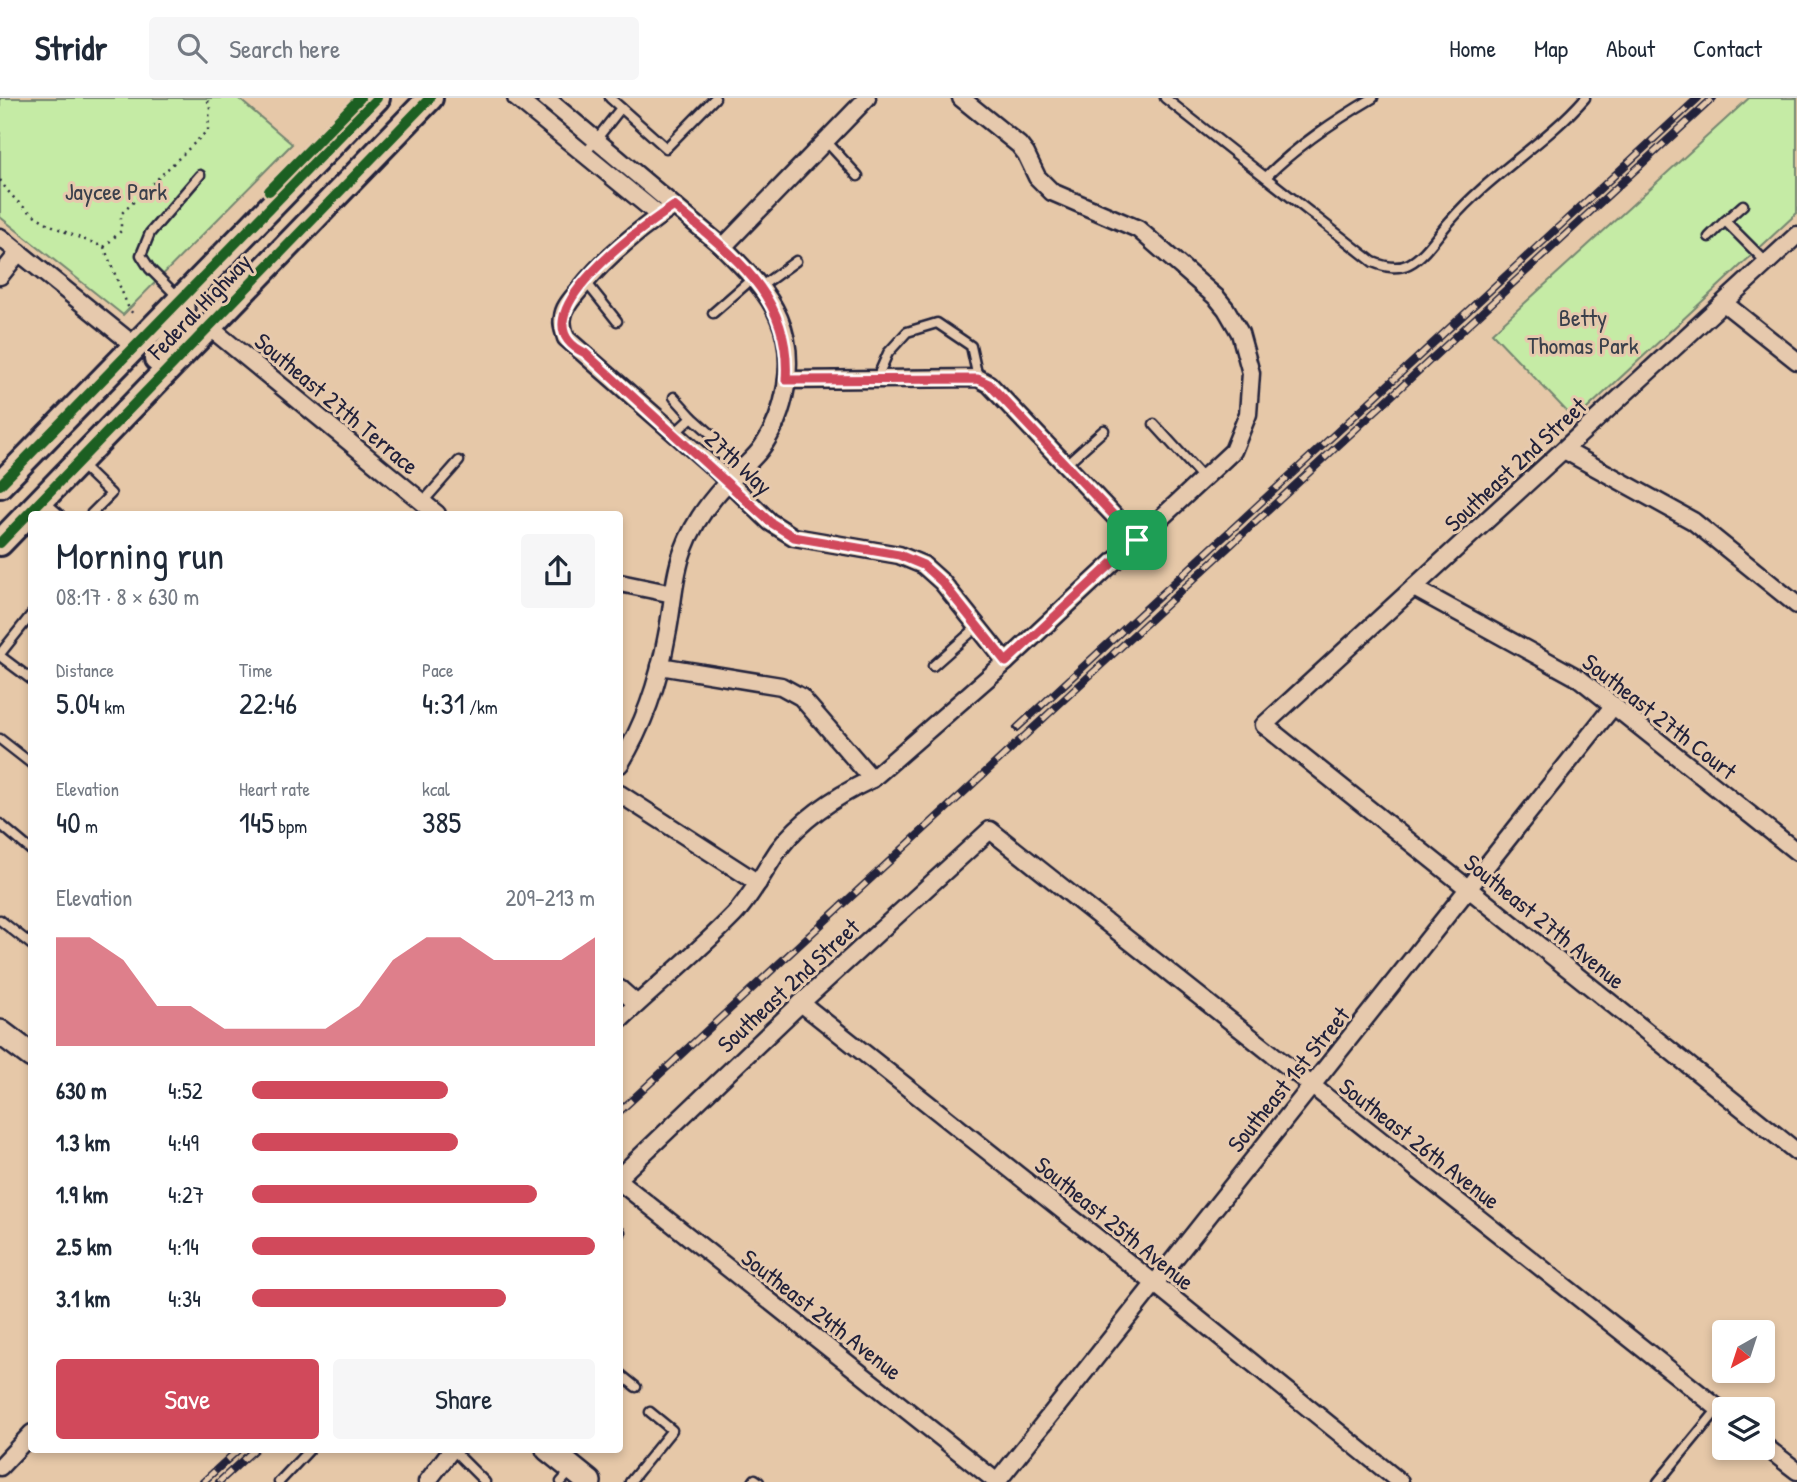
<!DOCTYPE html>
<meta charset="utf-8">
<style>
:root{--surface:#fff;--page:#f6f6f7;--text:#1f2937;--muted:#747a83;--line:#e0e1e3;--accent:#d1495b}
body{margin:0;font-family:"Patrick Hand",sans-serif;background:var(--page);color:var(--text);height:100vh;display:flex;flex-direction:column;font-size:26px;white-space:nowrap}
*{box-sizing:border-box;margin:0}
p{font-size:23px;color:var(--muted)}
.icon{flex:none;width:38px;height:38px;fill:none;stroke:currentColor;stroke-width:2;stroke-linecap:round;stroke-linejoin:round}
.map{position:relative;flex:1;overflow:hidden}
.panel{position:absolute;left:28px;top:413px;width:595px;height:942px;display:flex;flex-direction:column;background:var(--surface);border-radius:7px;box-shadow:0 4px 10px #0003}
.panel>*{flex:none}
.needle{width:46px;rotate:219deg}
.controls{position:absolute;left:1712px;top:1222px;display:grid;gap:14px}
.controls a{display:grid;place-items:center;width:63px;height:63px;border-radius:7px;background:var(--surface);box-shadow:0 4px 10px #0003;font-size:35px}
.pin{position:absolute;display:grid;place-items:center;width:60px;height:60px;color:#fff;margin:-30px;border-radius:14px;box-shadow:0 4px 10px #0006}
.round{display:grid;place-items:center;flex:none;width:74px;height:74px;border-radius:7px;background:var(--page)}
.headline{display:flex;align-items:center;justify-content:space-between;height:119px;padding:0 28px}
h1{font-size:38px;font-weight:600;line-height:52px}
.figures{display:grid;grid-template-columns:repeat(3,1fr);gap:10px;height:119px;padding:7px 28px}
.figures div{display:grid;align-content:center}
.figures b{font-size:30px;font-weight:600}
.figures small{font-size:19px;font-weight:400}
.figures p{font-size:19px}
.chart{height:196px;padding:14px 28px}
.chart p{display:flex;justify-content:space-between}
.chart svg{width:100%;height:126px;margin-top:7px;fill:var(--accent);opacity:.7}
.cta{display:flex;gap:14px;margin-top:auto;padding:14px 28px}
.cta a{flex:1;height:80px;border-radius:7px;background:var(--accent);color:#fff;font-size:28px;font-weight:600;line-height:80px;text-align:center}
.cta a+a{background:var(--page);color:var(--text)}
ul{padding:0 28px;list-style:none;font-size:23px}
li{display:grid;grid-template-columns:112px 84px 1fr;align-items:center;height:52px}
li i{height:18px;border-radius:9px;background:var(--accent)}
header{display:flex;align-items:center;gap:42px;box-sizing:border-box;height:98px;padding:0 35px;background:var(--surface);border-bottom:2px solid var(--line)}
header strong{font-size:33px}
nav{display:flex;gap:38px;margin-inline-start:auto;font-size:24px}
.search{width:490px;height:63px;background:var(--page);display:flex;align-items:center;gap:18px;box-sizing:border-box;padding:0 24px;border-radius:7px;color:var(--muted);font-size:26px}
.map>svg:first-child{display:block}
.green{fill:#c5eba5;stroke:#748670;stroke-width:2}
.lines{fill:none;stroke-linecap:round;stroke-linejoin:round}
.lane-casing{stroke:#22223b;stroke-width:13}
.street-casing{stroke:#22223b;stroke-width:21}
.secondary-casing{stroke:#22223b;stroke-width:28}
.primary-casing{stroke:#22223b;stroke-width:30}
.path{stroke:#22223b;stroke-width:2.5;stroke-dasharray:2 5;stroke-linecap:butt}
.lane{stroke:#e6c9ad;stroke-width:8}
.street{stroke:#e6c9ad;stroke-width:16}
.secondary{stroke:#e6c9ad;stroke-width:23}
.primary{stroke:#e6c9ad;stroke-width:24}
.rail-casing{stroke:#22223b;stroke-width:8}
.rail{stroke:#e6c9ad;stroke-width:5;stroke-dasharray:16;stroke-linecap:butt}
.cycleway-casing{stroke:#e6c9ad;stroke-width:15}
.cycleway{stroke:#1b5e20;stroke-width:10}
.route-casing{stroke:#fff;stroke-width:14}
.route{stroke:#d1495b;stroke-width:9}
.labels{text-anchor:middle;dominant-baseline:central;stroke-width:6;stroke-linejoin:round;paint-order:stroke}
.park-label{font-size:24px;fill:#3a404b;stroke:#e6c9ad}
.street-label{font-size:24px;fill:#22223b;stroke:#e6c9ad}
</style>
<header>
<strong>Stridr</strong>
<div class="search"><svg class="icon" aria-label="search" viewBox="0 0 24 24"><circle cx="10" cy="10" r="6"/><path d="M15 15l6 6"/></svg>Search here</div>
<nav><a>Home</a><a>Map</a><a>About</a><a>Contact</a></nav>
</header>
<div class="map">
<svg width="1797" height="1384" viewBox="0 0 1797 1384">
<rect width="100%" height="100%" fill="#e6c8a8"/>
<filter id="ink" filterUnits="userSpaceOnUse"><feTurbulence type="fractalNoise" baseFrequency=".0143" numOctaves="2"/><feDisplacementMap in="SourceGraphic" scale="14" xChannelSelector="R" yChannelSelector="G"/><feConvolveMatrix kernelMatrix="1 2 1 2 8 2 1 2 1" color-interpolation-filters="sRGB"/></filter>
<g filter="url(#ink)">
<!-- green -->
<g class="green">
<path d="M 0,0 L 238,0 L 292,46 L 123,217 L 0,119 Z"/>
<path d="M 1749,0 L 1797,0 L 1797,115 L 1575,322 L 1492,235 Z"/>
</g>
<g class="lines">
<defs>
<g id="lane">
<path d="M 610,0 L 666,50 L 715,0"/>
<path d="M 1165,0 L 1373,164 C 1385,169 1397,172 1409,166 C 1425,158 1438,136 1450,123 C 1490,76 1545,46 1585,0"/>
<path d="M 826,43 L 858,78"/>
<path d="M 584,57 L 621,10"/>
<path d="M 1266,79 C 1298,47 1334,23 1373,0"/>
<path d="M 1725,123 L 1743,107"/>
<path d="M 1709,139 L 1725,123 L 1767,165"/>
<path d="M 586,184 L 617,223"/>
<path d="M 760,189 L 796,163"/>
<path d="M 178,199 L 150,171 L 141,157 L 150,135 L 200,77"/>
<path d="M 713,215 L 753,180"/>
<path d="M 877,280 L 888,255 L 907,234 L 937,225 L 971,248 L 978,280"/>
<path d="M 674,299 L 692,319"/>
<path d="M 1154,326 L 1204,381"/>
<path d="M 675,335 L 692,319 L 711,336"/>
<path d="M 81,367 L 111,396 L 91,416"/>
<path d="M 1065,367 L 1104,332"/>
<path d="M 44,403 L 59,416"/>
<path d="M 422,405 L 459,363"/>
<path d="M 0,556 L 31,517"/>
<path d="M 0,558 L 32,582"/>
<path d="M 933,568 L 977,529"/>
<path d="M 0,641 L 32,666"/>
<path d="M 0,726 L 32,753"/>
<path d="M 0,822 L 32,847"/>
<path d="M 620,1136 L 620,1134"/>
<path d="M 620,1276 L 636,1289"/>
<path d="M 452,1351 L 485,1384"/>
<path d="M 279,1384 L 310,1351"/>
<path d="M 561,1384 L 571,1373"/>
<path d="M 630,1384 L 672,1332 L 650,1314"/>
<path d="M 753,1384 L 755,1381 L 759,1384"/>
<path d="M 1658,1384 L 1718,1311"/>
</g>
<g id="street">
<path d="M 516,0 L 660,118"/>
<path d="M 546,0 L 723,149 C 744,170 767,192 779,220 C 797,261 786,317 760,352 C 750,365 737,374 726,386 C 708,405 692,428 683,453 C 673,480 673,509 667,537 C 659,582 644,627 620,666"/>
<path d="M 674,108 C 638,132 607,157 580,191 C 573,200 564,208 563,219 C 561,227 564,233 566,240 L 712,368 L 770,424 L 794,439 L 899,457 L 923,467 L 942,484 L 1006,564"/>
<path d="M 1797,137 L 1264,627 L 1797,1054"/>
<path d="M 0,139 L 135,248"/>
<path d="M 723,149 L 867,0"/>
<path d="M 0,178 L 19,154"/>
<path d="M 1724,205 L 1797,263"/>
<path d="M 208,228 L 437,416"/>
<path d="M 787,282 L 978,280 L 989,286 L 1137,442"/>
<path d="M 1564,352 L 1693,423 L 1797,507"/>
<path d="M 620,485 L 673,496"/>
<path d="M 1414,490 L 1580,581 L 1797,754"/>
<path d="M 660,568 L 781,588 L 801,599 L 872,681"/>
<path d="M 620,696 L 758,785"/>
<path d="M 620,891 L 637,906"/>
<path d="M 801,905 L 1154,1185 L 1400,1384"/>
<path d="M 620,922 C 657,887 698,854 734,817 C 752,798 764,773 779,751 C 803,719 836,698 872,681 L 1006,564 L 1233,353 L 1248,316 L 1251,275 L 1240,235 L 1226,211 L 1217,200 L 1138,131 L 1052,94 L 1037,79 L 1026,56 L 1019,47 L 961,0"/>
<path d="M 620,1078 L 801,905 L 990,732 L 1724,1315"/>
<path d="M 620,1084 L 997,1384"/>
<path d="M 1762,1346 L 1797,1373"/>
<path d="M 0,1369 L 32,1335"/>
<path d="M 427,1384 L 452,1351"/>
<path d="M 997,1384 L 1614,607"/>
</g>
<g id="secondary">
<path d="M 0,934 L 32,958"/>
<path d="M 548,1351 L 589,1384"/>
</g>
<g id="primary">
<path d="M 157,261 C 174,244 187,227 180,201"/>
<path d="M 0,387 L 377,0"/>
<path d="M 0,445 L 430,0"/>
</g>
</defs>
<!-- lane casing -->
<use href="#lane" class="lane-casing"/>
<!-- street casing -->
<use href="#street" class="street-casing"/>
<!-- secondary casing -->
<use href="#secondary" class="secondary-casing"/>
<!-- primary casing -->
<use href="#primary" class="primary-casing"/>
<!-- path -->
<g class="path">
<path d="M 0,82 C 25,121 64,134 104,149 L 129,211 L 135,218"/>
<path d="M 104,149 L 121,133 L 121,116 L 208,32 L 210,9 L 207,0"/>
</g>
<!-- lane -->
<use href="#lane" class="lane"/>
<!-- street -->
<use href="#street" class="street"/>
<!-- secondary -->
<use href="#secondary" class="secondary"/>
<!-- primary -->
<use href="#primary" class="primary"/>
<defs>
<g id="rail">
<path d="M 1017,630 L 1698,0"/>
<path d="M 620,1013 L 1713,0"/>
<path d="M 203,1384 L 239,1351"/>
<path d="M 219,1384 L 255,1351"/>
</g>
</defs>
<!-- rail casing -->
<use href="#rail" class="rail-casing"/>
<!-- rail -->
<use href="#rail" class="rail"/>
<defs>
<g id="cycleway">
<path d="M 269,93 L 360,0"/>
<path d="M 0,387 L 377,0"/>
<path d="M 0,445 L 430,0"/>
</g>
</defs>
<!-- cycleway casing -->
<use href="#cycleway" class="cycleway-casing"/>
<!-- cycleway -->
<use href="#cycleway" class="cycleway"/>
</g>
</g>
<g class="lines" filter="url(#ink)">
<defs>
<path id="route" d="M 674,108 C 732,157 792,197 786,282 L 978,281 L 989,286 L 1137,442 L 1006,564 L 942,484 L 923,467 L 899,457 L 794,439 L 770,424 L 585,255 C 511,221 644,128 674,108 Z"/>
</defs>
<!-- route casing -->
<use href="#route" class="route-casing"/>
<!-- route -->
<use href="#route" class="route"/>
</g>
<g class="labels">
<!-- park labels -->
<g class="park-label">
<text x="116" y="93">Jaycee Park</text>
<text x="1583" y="219">Betty<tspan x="1583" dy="28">Thomas Park</tspan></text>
</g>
<!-- street labels -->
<g class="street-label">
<text transform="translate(199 208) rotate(-46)">Federal Highway</text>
<text transform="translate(337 305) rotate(40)">Southeast 27th Terrace</text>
<text transform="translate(739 364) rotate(43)">27th Way</text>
<text transform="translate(1515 366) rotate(-43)">Southeast 2nd Street</text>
<text transform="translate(1660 618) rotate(38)">Southeast 27th Court</text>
<text transform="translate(1545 823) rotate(39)">Southeast 27th Avenue</text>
<text transform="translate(788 887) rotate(-43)">Southeast 2nd Street</text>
<text transform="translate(1288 981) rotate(-51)">Southeast 1st Street</text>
<text transform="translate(1420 1045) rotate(38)">Southeast 26th Avenue</text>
<text transform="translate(1115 1125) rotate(39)">Southeast 25th Avenue</text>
<text transform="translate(822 1216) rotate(38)">Southeast 24th Avenue</text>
</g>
</g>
</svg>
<div class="controls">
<a><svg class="needle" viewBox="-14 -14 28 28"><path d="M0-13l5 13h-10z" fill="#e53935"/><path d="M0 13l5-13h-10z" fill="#747a83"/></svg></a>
<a><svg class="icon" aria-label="layers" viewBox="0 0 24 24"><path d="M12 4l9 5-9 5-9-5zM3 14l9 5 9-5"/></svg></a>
</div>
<div class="pin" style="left:1137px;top:442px;background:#1e9e55"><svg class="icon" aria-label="arrive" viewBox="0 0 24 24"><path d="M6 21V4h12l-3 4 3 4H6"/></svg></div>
<section class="panel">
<div class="headline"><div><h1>Morning run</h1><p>08:17 · 8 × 630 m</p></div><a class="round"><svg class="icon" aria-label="share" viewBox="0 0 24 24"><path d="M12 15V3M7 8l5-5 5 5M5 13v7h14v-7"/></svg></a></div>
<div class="figures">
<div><p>Distance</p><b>5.04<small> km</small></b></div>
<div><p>Time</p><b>22:46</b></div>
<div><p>Pace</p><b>4:31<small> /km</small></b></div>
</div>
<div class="figures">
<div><p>Elevation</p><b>40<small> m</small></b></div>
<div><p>Heart rate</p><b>145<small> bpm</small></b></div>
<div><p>kcal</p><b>385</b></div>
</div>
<div class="chart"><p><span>Elevation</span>209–213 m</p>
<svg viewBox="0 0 160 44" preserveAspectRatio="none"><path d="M0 44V6L10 6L20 14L30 30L40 30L50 38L60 38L70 38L80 38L90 30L100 14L110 6L120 6L130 14L140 14L150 14L160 6V44z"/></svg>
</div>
<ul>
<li><b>630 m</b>4:52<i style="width:57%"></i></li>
<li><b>1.3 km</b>4:49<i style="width:60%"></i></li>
<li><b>1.9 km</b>4:27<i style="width:83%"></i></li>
<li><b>2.5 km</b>4:14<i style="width:100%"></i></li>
<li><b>3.1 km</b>4:34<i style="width:74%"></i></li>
</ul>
<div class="cta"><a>Save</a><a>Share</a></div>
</section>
</div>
